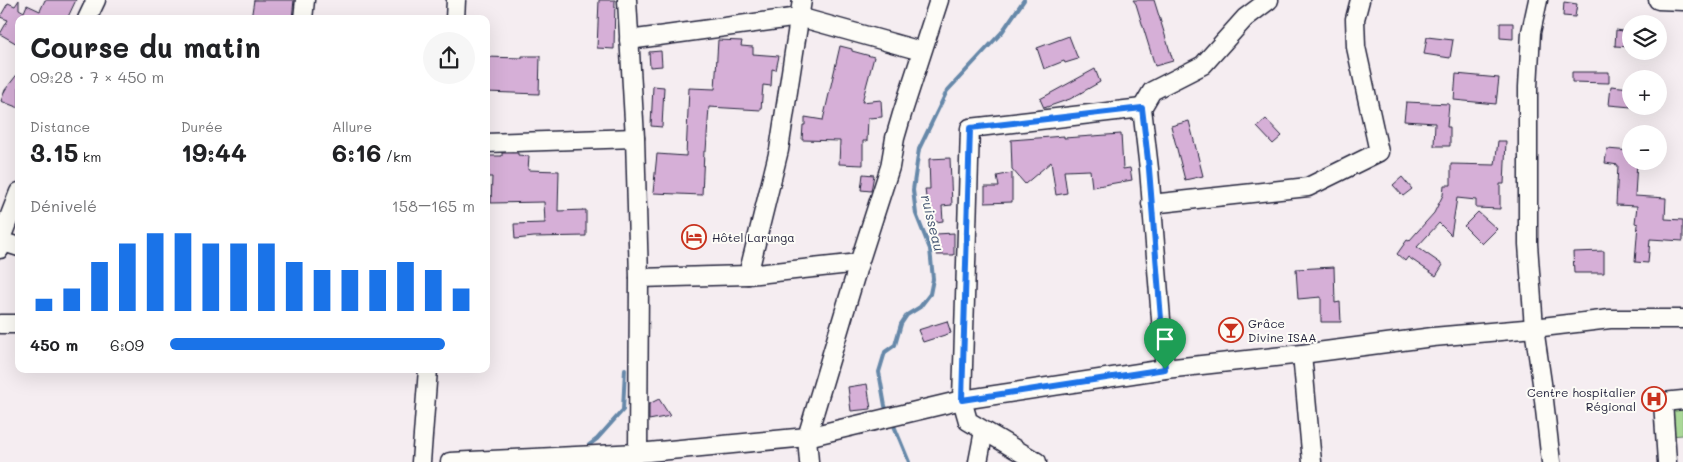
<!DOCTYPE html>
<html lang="fr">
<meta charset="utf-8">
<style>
:root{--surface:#fff;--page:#f6f6f6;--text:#202124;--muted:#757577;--accent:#1a73e8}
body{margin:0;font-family:Mali,sans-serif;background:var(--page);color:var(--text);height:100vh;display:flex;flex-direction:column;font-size:19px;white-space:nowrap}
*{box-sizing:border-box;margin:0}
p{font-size:16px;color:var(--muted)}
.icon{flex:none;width:28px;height:28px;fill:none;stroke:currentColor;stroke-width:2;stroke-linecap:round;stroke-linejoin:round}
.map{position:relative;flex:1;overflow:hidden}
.panel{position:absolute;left:15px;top:15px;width:475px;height:358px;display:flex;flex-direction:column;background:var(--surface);border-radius:10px;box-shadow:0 5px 20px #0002}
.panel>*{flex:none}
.buttons{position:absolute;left:1622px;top:15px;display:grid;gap:10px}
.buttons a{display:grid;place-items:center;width:45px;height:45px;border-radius:50%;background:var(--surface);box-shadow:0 5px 20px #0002;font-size:25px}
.pin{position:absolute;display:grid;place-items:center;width:42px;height:42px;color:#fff;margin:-51px -21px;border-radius:50% 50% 50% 0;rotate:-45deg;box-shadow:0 0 5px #0007}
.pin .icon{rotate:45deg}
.round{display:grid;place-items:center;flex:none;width:52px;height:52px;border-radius:26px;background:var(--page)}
.overview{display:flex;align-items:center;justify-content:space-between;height:85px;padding:0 15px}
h1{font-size:28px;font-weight:700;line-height:38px}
.stats{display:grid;grid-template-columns:repeat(3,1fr);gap:8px;height:85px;padding:5px 15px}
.stats div{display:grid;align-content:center}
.stats b{font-size:25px;font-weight:700}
.stats small{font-size:14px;font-weight:400}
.stats p{font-size:14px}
.chart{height:140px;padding:10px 15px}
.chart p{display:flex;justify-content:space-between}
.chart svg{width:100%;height:90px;margin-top:5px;stroke:var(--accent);stroke-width:6}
ul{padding:0 15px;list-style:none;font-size:16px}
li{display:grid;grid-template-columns:80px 60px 1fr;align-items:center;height:38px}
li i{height:12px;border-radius:6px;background:var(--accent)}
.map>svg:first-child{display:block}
.green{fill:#aad898;stroke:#667d6a}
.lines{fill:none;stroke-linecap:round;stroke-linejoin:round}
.stream{stroke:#6688a9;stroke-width:4}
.building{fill:#d6afd7;stroke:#22223b}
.minor-casing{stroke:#22223b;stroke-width:21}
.minor{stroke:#fdfcf7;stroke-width:18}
.route-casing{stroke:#fff;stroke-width:10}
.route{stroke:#1a73e8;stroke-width:6}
.labels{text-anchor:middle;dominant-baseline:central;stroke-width:4;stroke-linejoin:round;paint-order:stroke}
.poi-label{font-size:12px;fill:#22223b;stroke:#fdfcf7;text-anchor:start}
.water-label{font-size:14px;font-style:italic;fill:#445572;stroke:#fdfcf7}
</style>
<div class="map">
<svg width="1683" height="462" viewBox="0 0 1683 462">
<rect width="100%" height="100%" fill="#f5edf1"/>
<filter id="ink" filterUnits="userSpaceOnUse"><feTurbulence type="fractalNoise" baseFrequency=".02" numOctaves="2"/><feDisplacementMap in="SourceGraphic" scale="10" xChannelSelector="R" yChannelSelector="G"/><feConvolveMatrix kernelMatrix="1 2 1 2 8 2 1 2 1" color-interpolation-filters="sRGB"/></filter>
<g filter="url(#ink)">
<!-- green -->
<path class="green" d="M 1683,405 L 1683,435 L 1670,436 L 1670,410 Z"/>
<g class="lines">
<!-- stream -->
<g class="stream">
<path d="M 888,412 L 885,406 L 879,372 L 885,352 L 895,345 L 901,324 L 907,315 L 920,307 L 930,294 L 933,279 L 930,249 L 916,214 L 913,190 L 919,149 L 947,91 L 1002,32 L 1024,0"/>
<path d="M 892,421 L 909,462"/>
<path d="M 589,450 L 589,445 L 597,439 L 623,410 L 625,369"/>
</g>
</g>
<!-- building -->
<g class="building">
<path d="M 19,0 L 19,9 L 24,12 L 27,5 L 40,11 L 45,0 L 76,0 L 67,19 L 19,19 L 19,45 L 0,34 L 8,20 L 0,17 L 8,3 L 15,6 Z"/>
<path d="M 254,0 L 294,0 L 292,19 L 251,19 Z"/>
<path d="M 599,0 L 615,0 L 614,49 L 597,48 Z"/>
<path d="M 1133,0 L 1154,0 L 1173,61 L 1155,66 L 1136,4 Z"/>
<path d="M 1564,2 L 1577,4 L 1575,17 L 1563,16 Z"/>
<path d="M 1500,23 L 1513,23 L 1513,39 L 1500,38 Z"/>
<path d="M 1616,30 L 1631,32 L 1631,47 L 1615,46 Z"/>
<path d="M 1069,36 L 1078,59 L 1065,63 L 1064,61 L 1044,69 L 1037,48 Z"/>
<path d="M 1427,37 L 1453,40 L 1450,58 L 1424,54 Z"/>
<path d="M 718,40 L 742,41 L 741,46 L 753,47 L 753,54 L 779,56 L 776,70 L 772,69 L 771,86 L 763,85 L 761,110 L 709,107 L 706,151 L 704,151 L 702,195 L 653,193 L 657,154 L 686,156 L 689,88 L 715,89 Z"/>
<path d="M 840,46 L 852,49 L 852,51 L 874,57 L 862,102 L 881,100 L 882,117 L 868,118 L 867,141 L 863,141 L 863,165 L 839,164 L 840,141 L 802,140 L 803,125 L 805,125 L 805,117 L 823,120 Z"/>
<path d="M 661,51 L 662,66 L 650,67 L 649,52 Z"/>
<path d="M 522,56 L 540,56 L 539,94 L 486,92 L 486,57 L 522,58 Z"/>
<path d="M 1095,69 L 1100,82 L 1070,99 L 1044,108 L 1040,99 Z"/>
<path d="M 19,72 L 19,108 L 1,101 L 5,90 Z"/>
<path d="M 1572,72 L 1609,72 L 1609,83 L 1572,82 Z"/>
<path d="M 1456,74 L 1499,78 L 1496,104 L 1454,100 Z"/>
<path d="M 653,86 L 664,87 L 662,127 L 651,126 Z"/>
<path d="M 1611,86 L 1631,88 L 1631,107 L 1609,105 Z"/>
<path d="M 1406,102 L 1449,104 L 1447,127 L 1450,127 L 1450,146 L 1434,146 L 1435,123 L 1404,121 Z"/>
<path d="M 1266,119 L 1282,136 L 1273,144 L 1257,127 Z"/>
<path d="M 1189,121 L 1203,176 L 1185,180 L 1171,126 Z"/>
<path d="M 1121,134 L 1123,169 L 1130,168 L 1132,180 L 1092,187 L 1090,170 L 1064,171 L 1067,193 L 1056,195 L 1051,162 L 1025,184 L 1012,169 L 1011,140 L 1064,136 L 1064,138 Z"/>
<path d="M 1498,141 L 1506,141 L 1504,184 L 1500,184 L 1500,209 L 1476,208 L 1476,200 L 1457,198 L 1451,235 L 1439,223 L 1417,247 L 1443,265 L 1436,276 L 1408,257 L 1405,261 L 1397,254 L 1407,240 L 1409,241 L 1434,213 L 1443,195 L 1444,185 L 1451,185 L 1451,164 L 1495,165 Z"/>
<path d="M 1607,149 L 1631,151 L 1631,161 L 1637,161 L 1635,196 L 1666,198 L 1665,219 L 1683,220 L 1683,241 L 1650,239 L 1648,263 L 1635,262 L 1638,224 L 1635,223 L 1637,206 L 1616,205 L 1618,165 L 1605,163 Z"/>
<path d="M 502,153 L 518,153 L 518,155 L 529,156 L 528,170 L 559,171 L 558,211 L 586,210 L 586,236 L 534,237 L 515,239 L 514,224 L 545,223 L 544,202 L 491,203 L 492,177 L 486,177 L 486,156 L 502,156 Z"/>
<path d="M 950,158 L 952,205 L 942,206 L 943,221 L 929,223 L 925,189 L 930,189 L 929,159 Z"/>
<path d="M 1012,173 L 1012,202 L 985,203 L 985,187 L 999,187 L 997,176 Z"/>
<path d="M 863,174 L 874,175 L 871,191 L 861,190 Z"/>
<path d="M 1402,177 L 1412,189 L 1403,196 L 1393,185 Z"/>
<path d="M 1478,212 L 1497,229 L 1482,244 L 1464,226 Z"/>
<path d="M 954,233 L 954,255 L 937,255 L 936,234 Z"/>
<path d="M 1604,251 L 1604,273 L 1574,273 L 1573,252 Z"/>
<path d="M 1334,267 L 1335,303 L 1340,302 L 1341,322 L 1321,322 L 1321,297 L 1298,299 L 1296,269 Z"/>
<path d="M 947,321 L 951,333 L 923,342 L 918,330 Z"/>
<path d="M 867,384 L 871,409 L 851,411 L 848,387 Z"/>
<path d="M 659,399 L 670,416 L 649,420 L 649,404 Z"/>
</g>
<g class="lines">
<defs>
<g id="minor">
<path d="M 627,0 L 635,138 L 639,278 L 638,453"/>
<path d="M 1538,0 L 1531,32 L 1528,87 L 1528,244 L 1534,328 L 1542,383 L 1551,462"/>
<path d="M 1658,0 L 1683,1"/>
<path d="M 87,19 L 96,0"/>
<path d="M 303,19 L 305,0"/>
<path d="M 455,19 L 456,0"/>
<path d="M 629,40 L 799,17 L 921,51"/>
<path d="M 486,143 L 635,138"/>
<path d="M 1151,204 L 1308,187 L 1379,152 L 1356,47 L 1355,19 L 1360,0"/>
<path d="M 0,241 L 19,247"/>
<path d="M 0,249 L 0,241 L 19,192"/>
<path d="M 748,275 L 779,150 L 802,0"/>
<path d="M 639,278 L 748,275 L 859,263"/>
<path d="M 0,324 L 19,324"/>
<path d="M 1302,354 L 1312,462"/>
<path d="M 1165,369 L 1149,169 L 1142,108 L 1152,91 L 1203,65 L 1245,18 L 1269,0"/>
<path d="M 421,462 L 428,369"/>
<path d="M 450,462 L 638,453 L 807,437 L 962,400 L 1165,369 L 1302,354 L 1433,337 L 1534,328 L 1610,319 L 1683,319"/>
<path d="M 809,462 L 807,437 L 859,263 L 890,167 L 895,138 L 902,114 L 939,0"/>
<path d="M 978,462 L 984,431"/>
<path d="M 1037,462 L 968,421 L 962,400 L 970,128 L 1142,108"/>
<path d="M 1667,462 L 1663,402 L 1683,400"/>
</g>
</defs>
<!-- minor casing -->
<use href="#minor" class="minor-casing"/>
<!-- minor -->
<use href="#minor" class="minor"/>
</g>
</g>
<g class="lines" filter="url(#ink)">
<defs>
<path id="route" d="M 1142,108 L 1149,169 L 1165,369 L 962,400 L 970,128 Z"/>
</defs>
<!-- route casing -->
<use href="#route" class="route-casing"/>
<!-- route -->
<use href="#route" class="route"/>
</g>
<!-- icons -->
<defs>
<symbol id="hotel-ring" viewBox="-11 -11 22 22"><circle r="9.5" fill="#fdfcf7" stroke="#c8321e" stroke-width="1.5"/><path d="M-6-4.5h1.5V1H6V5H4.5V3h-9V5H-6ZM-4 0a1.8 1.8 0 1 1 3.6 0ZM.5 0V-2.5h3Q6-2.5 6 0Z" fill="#c8321e"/></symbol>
<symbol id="bar-ring" viewBox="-11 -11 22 22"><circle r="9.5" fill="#fdfcf7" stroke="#c8321e" stroke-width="1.5"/><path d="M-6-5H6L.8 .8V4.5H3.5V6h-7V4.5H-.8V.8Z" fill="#c8321e"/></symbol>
<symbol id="hospital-ring" viewBox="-11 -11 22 22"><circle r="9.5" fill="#fdfcf7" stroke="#c8321e" stroke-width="1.5"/><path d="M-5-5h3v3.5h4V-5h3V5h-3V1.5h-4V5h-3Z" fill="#c8321e"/></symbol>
</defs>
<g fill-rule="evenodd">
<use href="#hotel-ring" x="680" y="223" width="28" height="28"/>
<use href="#bar-ring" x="1217" y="316" width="28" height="28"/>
<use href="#hospital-ring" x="1640" y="385" width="28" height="28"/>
</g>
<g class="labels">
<!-- poi labels -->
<g class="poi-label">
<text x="712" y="237">Hôtel Larunga</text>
<text x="1248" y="323">Grâce<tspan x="1248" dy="14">Divine ISAA</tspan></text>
<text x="1636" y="392" text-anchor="end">Centre hospitalier<tspan x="1636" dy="14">Régional</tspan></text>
</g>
<!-- water labels -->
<g class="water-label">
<text transform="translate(933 223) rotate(76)">ruisseau</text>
</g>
</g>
</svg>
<div class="buttons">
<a><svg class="icon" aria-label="layers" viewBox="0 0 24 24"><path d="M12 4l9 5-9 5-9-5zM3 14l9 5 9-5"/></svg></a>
<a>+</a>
<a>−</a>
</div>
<div class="pin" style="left:1165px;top:369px;background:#1e9e55"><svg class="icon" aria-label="arrive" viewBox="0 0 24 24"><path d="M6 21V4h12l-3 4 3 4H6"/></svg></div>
<section class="panel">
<div class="overview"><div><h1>Course du matin</h1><p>09:28 · 7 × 450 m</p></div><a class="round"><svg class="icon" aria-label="share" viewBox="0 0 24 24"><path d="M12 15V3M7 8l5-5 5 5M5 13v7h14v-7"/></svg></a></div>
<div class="stats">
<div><p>Distance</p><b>3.15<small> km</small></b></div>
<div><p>Durée</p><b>19:44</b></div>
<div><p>Allure</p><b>6:16<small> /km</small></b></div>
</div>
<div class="chart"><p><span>Dénivelé</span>158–165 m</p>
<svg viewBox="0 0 160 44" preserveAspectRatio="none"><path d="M5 44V38M15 44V33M25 44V20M35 44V11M45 44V6M55 44V6M65 44V11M75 44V11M85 44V11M95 44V20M105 44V24M115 44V24M125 44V24M135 44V20M145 44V24M155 44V33"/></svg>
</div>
<ul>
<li><b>450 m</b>6:09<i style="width:90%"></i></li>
</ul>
</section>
</div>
